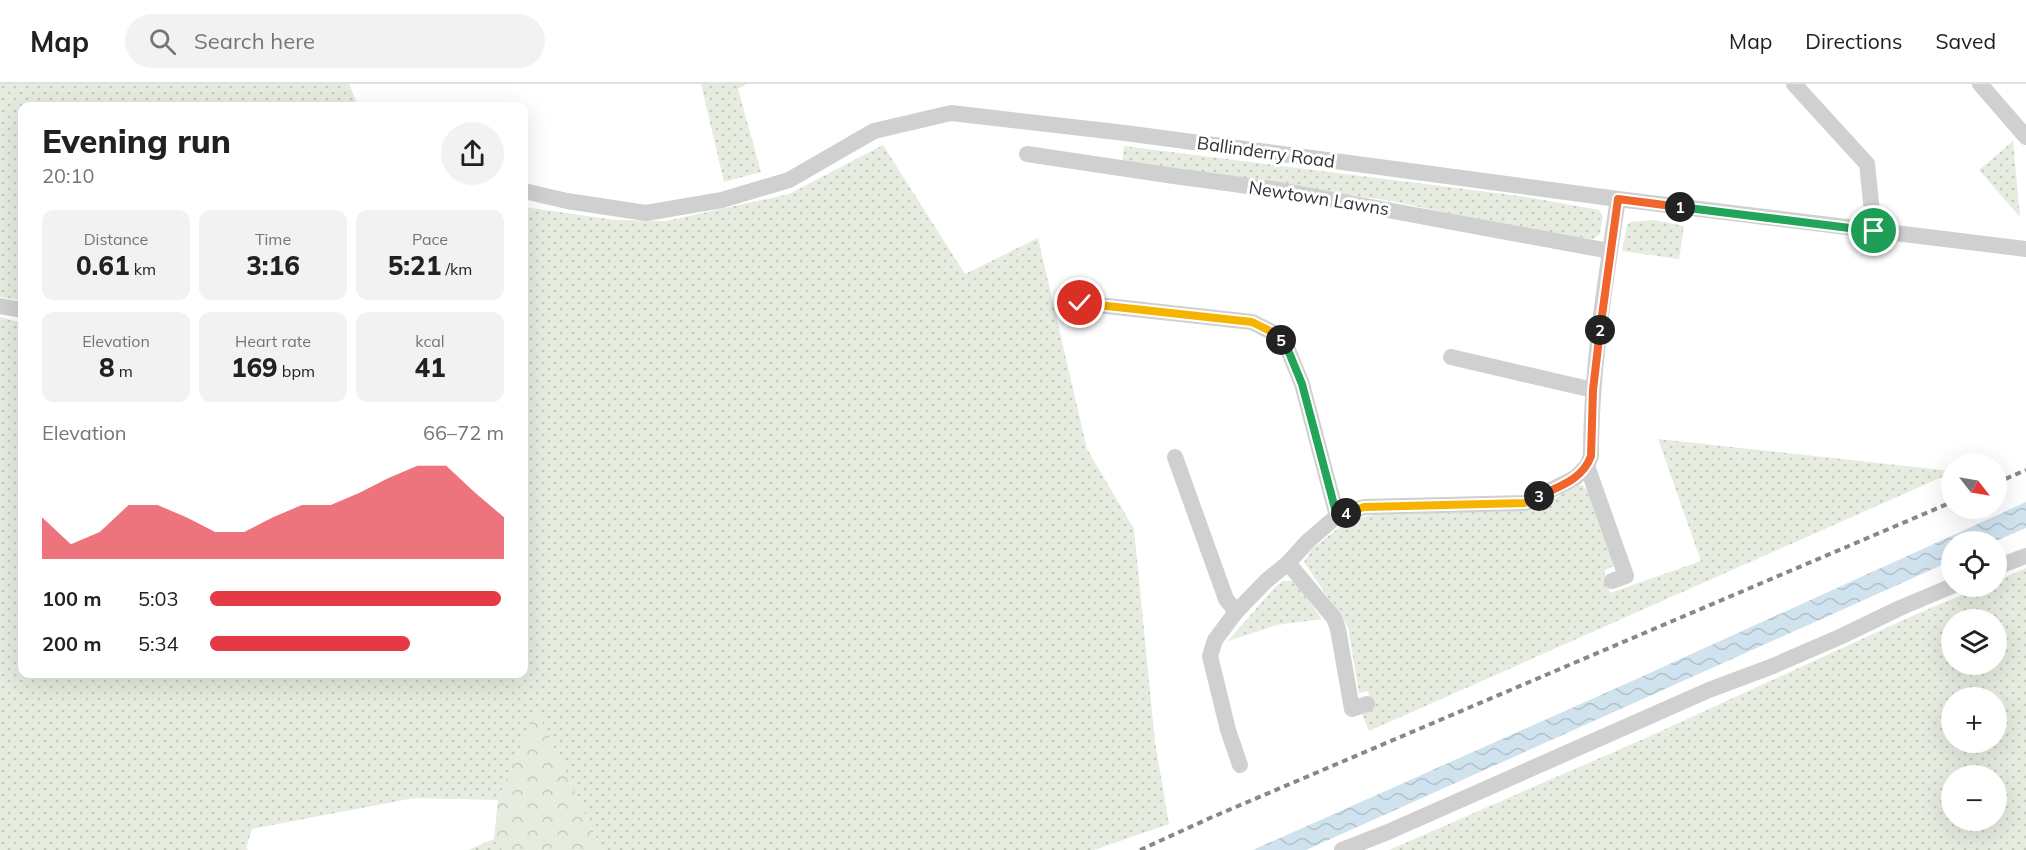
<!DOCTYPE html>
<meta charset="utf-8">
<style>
:root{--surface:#fff;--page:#f2f2f2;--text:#202124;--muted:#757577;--line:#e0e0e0;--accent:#e63946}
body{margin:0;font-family:Mulish,sans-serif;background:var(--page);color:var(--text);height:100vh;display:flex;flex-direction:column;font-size:22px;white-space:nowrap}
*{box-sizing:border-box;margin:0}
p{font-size:20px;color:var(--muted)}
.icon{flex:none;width:33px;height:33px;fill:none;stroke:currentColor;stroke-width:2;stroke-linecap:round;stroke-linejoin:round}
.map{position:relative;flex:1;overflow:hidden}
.drawer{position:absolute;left:18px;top:18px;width:510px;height:576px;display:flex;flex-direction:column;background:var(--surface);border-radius:12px;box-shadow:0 6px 24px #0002}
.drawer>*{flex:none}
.needle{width:39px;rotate:121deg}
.tools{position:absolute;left:1941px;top:369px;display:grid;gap:12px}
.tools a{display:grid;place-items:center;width:66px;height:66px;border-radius:50%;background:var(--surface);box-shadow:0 6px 24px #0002;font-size:30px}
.pin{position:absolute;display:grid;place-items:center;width:51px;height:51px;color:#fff;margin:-26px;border:3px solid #fff;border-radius:50%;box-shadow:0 2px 6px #0007}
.km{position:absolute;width:30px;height:30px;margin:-15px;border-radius:50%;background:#222;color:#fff;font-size:16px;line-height:30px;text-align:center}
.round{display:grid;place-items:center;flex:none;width:63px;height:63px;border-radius:32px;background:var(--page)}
.summary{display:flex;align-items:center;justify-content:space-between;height:102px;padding:0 24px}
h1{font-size:33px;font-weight:800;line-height:45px}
.figures{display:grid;grid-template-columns:repeat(3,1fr);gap:9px;height:102px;padding:6px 24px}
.figures div{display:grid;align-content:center;border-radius:12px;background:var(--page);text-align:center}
.figures b{font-size:26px;font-weight:800}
.figures small{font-size:16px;font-weight:400}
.figures p{font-size:16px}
.chart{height:168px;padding:12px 24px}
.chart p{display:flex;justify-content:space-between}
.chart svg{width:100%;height:108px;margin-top:6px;fill:var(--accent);opacity:.7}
ul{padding:0 24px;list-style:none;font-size:20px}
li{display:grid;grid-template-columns:96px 72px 1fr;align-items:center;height:45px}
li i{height:15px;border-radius:8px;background:var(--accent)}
header{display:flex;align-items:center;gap:36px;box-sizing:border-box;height:84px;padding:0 30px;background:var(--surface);border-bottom:2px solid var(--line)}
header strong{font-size:28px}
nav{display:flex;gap:33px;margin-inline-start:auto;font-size:21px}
.search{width:420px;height:54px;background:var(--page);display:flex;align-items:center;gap:15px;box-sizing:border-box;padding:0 21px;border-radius:33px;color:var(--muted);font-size:22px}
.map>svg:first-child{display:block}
.grass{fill:url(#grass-dots);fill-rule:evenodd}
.forest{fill:url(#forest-crowns)}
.water{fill:url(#water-waves)}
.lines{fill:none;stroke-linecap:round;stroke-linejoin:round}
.minor{stroke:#d0d0d0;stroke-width:16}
.rail{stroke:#888;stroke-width:4;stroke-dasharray:6 4.5;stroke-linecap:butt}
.split-1-casing{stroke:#fff;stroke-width:12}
.split-2-casing{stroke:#fff;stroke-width:12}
.split-3-casing{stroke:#fff;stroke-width:12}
.split-4-casing{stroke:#fff;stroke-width:12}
.split-5-casing{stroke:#fff;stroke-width:12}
.split-6-casing{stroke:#fff;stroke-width:12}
.split-1{stroke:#22a559;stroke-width:8}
.split-2{stroke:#f0652b;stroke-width:8}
.split-3{stroke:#f0652b;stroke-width:8}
.split-4{stroke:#f5b400;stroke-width:8}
.split-5{stroke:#22a559;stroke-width:8}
.split-6{stroke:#f5b400;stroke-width:8}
.labels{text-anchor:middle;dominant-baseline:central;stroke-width:6;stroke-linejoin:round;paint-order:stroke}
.street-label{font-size:18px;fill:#333;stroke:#fff}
</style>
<header>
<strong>Map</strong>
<div class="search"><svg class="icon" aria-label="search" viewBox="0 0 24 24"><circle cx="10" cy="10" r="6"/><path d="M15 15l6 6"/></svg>Search here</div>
<nav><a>Map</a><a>Directions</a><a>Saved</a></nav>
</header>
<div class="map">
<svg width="2026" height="766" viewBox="0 0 2026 766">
<defs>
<pattern id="grass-dots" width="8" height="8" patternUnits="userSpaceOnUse" patternTransform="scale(1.5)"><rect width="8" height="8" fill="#e6ecdf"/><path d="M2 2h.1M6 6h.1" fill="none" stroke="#c6cbc0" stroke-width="1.8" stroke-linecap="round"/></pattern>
<pattern id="forest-crowns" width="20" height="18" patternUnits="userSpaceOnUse" patternTransform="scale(1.5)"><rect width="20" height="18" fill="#e6ecdf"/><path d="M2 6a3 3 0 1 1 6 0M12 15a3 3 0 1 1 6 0" fill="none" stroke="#c6cbc0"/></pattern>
<pattern id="water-waves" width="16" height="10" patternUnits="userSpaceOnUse" patternTransform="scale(1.5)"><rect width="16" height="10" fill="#cfe2ee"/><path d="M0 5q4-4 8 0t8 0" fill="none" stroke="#b2c2cd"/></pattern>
</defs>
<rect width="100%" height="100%" fill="#fff"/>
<!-- grass -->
<g class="grass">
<path d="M 0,0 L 349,0 L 358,22 L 22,22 L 22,217 L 0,213 Z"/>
<path d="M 701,0 L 747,0 L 738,5 L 761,88 L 724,98 Z"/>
<path d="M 2013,57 L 2020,133 L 1979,86 Z"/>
<path d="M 883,61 L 965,190 L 1038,154 L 1087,365 L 1134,445 L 1155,658 L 1169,740 L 1094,766 L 602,766 L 536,626 L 498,716 L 414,714 L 252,745 L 246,764 L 248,766 L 0,766 L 0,233 L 22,239 L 22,590 L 524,590 L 524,123 L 615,136 L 666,137 L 789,110 Z"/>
<path d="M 1124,62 L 1527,113 L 1599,126 L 1603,132 L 1600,150 L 1593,155 L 1542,150 L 1392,117 L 1122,79 Z"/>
<path d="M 1654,136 L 1684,142 L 1679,175 L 1622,167 L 1627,141 L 1631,138 Z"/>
<path d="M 1658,355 L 1951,387 L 1951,389 L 1369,647 L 1362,630 L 1373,625 L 1368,607 L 1359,609 L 1348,543 L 1304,478 L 1312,465 L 1346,438 L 1375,430 L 1516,427 L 1552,417 L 1570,403 L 1582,401 L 1591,410 L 1615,481 L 1604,487 L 1610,509 L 1701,477 Z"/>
<path d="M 2026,484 L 2026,766 L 1389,766 L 1648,653 L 1921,528 L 1982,503 L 1996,502 L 1997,497 ZM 1952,536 L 1996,536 L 1996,580 L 1952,580 ZM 1952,614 L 1996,614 L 1996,658 L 1952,658 ZM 1952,692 L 1996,692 L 1996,736 L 1952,736 Z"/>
<path d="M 1283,497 L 1294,497 L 1322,535 L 1277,541 L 1228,557 L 1275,503 Z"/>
<path d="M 494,755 L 502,766 L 468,766 Z"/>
</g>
<!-- forest -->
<path class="forest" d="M 536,625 L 602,766 L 502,766 L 494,755 L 498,716 Z"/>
<!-- water -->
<path class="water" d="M 2026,418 L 2026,444 L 1996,457 L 1952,458 L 1951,477 L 1306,766 L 1253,766 L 1621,602 Z"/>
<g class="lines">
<!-- minor -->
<g class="minor">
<path d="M 1794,0 L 1867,80 L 1874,147"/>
<path d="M 1980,0 L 2026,53"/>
<path d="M 1027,70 L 1174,92 L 1279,106 L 1610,167"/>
<path d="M 524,107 L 567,117 L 646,129 L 722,116 L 789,96 L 874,47 L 951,29 L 1125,49 L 1618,115 L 2026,165"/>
<path d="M 1080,219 L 1252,238 L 1272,248 L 1286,261 L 1302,300 L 1337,432"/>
<path d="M 0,222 L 22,226"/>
<path d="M 1451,273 L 1593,306"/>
<path d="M 1175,373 L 1226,515 L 1236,528"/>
<path d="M 1587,382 L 1626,492 L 1612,497"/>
<path d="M 1288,479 L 1334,534 L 1338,545 L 1352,625 L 1367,620"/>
<path d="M 1996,483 L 2026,472"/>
<path d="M 1240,681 L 1228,646 L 1210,572 L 1215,556 L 1236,528 L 1266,497 L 1288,479 L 1308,457 L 1337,432 L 1364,423 L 1525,419 L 1575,394 L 1587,382 L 1591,372 C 1591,286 1605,199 1618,115"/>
<path d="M 1342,766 L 1388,748 L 1709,606 L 1773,582 L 1842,552 L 1900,524 L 1952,502"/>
</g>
<!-- rail -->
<g class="rail">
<path d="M 1996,399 L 2026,386"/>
<path d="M 1140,766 L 1210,734 L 1952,418"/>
</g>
</g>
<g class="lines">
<defs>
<path id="split-1" d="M 1680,123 L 1874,147"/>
<path id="split-2" d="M 1600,246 L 1618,115 L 1680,123"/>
<path id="split-3" d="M 1539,412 C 1560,402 1583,395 1591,372 L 1593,306 L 1600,246"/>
<path id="split-4" d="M 1346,429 L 1364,423 L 1525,419 L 1539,412"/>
<path id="split-5" d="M 1281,256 L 1286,261 L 1302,300 L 1337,432 L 1346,429"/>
<path id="split-6" d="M 1080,219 L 1252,238 L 1272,248 L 1281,256"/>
</defs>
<!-- split-1 casing -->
<use href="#split-1" class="split-1-casing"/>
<!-- split-2 casing -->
<use href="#split-2" class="split-2-casing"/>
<!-- split-3 casing -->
<use href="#split-3" class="split-3-casing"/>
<!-- split-4 casing -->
<use href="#split-4" class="split-4-casing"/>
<!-- split-5 casing -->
<use href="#split-5" class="split-5-casing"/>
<!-- split-6 casing -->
<use href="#split-6" class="split-6-casing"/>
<!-- split-1 -->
<use href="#split-1" class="split-1"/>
<!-- split-2 -->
<use href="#split-2" class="split-2"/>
<!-- split-3 -->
<use href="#split-3" class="split-3"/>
<!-- split-4 -->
<use href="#split-4" class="split-4"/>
<!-- split-5 -->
<use href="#split-5" class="split-5"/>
<!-- split-6 -->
<use href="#split-6" class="split-6"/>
</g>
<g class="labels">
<!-- street labels -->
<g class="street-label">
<text transform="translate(1266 68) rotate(8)">Ballinderry Road</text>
<text transform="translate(1319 114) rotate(9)">Newtown Lawns</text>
</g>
</g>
</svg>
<div class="tools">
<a><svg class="needle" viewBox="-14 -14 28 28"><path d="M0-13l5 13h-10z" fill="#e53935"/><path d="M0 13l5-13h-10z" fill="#757577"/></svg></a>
<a><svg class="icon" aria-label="locate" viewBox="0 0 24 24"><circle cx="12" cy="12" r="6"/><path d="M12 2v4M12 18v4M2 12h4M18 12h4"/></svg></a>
<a><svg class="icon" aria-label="layers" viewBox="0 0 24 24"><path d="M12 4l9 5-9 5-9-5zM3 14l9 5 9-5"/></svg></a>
<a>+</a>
<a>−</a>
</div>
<div class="pin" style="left:1874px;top:147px;background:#1e9e55"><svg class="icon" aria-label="arrive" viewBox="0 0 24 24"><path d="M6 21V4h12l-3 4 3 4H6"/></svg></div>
<div class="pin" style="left:1080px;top:219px;background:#d93025"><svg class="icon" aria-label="check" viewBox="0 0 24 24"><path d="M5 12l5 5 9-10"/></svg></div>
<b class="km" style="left:1680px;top:123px">1</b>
<b class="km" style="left:1600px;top:246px">2</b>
<b class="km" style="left:1539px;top:412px">3</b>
<b class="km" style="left:1346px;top:429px">4</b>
<b class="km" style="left:1281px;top:256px">5</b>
<section class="drawer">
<div class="summary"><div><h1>Evening run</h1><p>20:10</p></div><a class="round"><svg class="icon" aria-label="share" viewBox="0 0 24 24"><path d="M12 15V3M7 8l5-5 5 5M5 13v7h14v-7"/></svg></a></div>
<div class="figures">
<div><p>Distance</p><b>0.61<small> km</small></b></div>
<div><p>Time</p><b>3:16</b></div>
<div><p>Pace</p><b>5:21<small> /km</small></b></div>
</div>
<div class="figures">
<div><p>Elevation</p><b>8<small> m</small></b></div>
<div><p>Heart rate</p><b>169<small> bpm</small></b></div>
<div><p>kcal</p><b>41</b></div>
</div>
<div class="chart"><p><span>Elevation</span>66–72 m</p>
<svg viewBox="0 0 160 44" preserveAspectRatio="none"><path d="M0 44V27L10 38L20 33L30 22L40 22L50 27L60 33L70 33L80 27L90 22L100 22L110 17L120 11L130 6L140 6L150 17L160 27V44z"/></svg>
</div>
<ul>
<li><b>100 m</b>5:03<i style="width:99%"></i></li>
<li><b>200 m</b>5:34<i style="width:68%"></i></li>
</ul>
</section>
</div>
